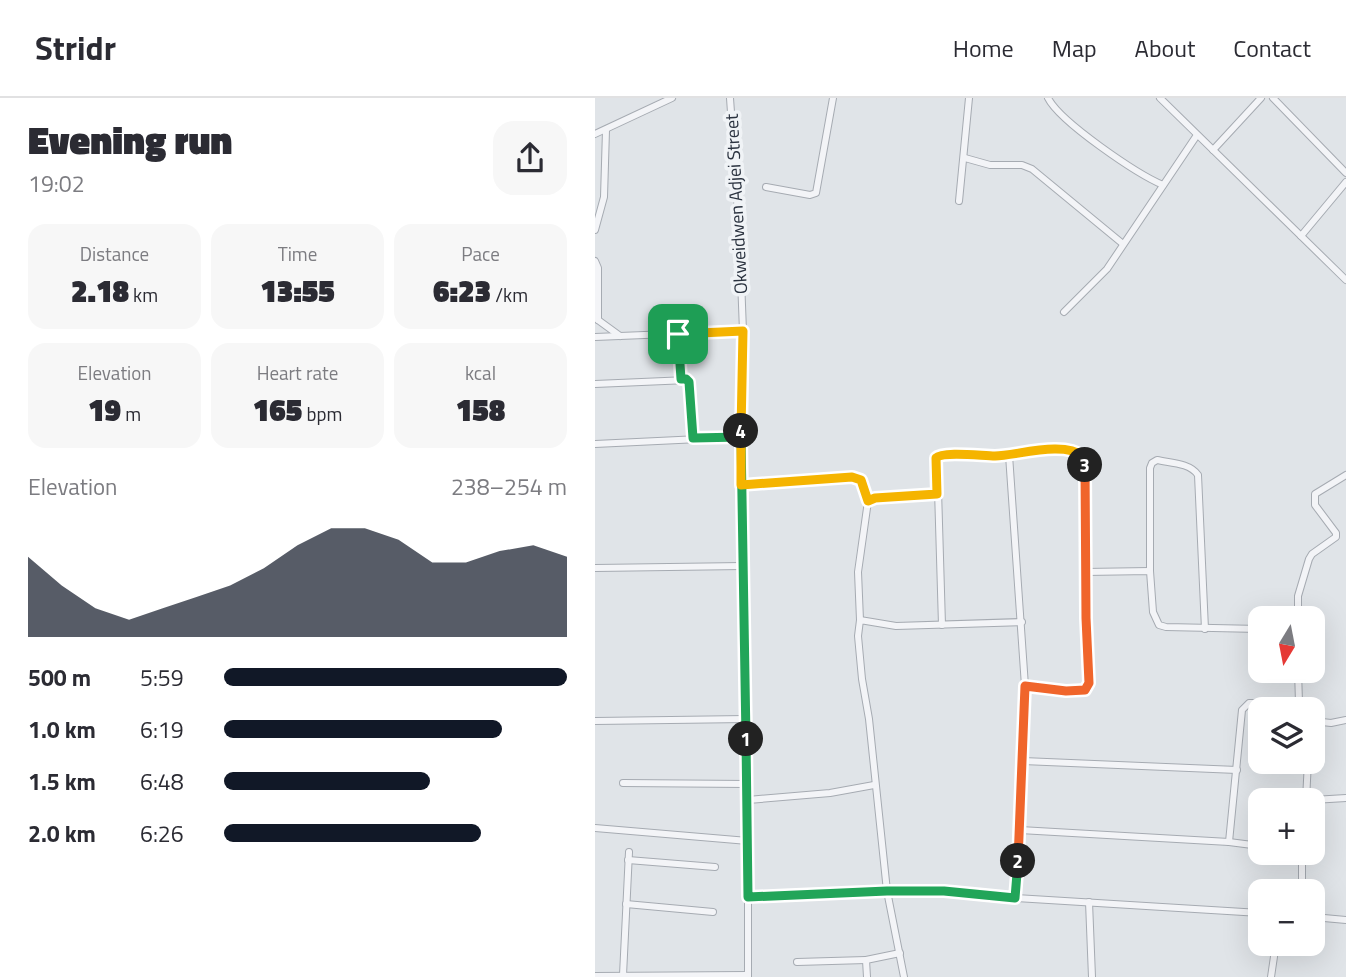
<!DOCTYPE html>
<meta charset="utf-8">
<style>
:root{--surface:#fff;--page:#f7f7f7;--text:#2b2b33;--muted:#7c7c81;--line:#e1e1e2;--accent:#111827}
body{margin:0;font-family:"Titillium Web",sans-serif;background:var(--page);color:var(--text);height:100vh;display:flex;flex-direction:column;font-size:26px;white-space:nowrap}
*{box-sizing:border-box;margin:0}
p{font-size:23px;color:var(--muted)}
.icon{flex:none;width:38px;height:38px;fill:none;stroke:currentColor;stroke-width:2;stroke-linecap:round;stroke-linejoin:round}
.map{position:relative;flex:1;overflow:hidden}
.side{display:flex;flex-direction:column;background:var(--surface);width:595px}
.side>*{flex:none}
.needle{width:46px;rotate:190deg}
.controls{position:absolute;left:653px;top:508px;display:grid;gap:14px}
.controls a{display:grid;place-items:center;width:77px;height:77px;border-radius:14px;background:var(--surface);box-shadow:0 7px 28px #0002;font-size:35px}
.pin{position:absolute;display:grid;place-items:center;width:60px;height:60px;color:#fff;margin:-30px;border-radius:14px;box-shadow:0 4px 10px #0006}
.km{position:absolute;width:35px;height:35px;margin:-18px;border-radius:50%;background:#222;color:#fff;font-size:19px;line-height:35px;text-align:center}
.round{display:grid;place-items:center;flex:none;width:74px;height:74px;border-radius:21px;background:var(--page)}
.head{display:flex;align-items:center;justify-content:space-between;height:119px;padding:0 28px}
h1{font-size:38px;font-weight:800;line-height:52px}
.metrics{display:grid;grid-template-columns:repeat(3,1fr);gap:10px;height:119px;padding:7px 28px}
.metrics div{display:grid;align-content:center;border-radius:18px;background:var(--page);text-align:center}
.metrics b{font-size:30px;font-weight:800}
.metrics small{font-size:19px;font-weight:400}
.metrics p{font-size:19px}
.chart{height:196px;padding:14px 28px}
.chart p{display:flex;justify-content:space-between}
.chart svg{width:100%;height:126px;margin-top:7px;fill:var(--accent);opacity:.7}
ul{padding:0 28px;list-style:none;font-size:23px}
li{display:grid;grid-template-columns:112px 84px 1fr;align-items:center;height:52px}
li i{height:18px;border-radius:9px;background:var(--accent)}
header{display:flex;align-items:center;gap:42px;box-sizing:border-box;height:98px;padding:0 35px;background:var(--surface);border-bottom:2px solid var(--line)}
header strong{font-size:33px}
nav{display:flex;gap:38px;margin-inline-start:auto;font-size:24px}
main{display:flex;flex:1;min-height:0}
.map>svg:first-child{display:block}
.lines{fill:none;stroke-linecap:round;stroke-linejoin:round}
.minor-casing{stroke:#a6abb2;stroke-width:8}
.minor{stroke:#f3f4f7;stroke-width:6}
.split-1-casing{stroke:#fff;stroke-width:14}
.split-2-casing{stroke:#fff;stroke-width:14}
.split-3-casing{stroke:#fff;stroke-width:14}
.split-4-casing{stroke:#fff;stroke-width:14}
.split-5-casing{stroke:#fff;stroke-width:14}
.split-1{stroke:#22a559;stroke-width:9}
.split-2{stroke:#22a559;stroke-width:9}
.split-3{stroke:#f0652b;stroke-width:9}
.split-4{stroke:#f5b400;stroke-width:9}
.split-5{stroke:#f5b400;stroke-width:9}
.labels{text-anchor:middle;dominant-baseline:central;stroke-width:7;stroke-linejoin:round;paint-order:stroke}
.street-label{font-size:18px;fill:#2a323f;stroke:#f0f3f6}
</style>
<header>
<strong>Stridr</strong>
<nav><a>Home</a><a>Map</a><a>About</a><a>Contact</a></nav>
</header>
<main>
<section class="side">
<div class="head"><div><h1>Evening run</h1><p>19:02</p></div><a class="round"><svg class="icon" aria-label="share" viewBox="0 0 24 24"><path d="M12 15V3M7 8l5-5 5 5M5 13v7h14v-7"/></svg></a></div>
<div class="metrics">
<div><p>Distance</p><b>2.18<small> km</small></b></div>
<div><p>Time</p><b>13:55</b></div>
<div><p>Pace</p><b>6:23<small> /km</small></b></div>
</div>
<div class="metrics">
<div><p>Elevation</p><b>19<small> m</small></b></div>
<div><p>Heart rate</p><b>165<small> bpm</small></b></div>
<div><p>kcal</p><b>158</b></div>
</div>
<div class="chart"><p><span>Elevation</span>238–254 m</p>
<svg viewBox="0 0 160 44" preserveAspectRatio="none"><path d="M0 44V16L10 26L20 34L30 38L40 34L50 30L60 26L70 20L80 12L90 6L100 6L110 10L120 18L130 18L140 14L150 12L160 16V44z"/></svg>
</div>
<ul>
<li><b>500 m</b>5:59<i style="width:100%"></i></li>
<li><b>1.0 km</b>6:19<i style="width:81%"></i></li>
<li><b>1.5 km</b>6:48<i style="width:60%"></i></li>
<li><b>2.0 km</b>6:26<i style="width:75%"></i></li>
</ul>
</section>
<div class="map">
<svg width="751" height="879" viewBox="0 0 751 879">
<rect width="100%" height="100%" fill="#e0e4e8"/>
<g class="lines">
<defs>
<g id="minor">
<path d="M 135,0 L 144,129 L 148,233 L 146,387 L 153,702 L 153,879"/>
<path d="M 453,0 C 465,24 542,76 568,87"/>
<path d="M 565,0 L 751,182"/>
<path d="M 678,0 L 751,75"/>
<path d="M 0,36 L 77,0"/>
<path d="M 618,52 L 666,0"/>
<path d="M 370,60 L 395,67 L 427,67 L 437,71 L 528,146"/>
<path d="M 171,89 L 215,97 L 221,95 L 238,0"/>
<path d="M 364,103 L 374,0"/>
<path d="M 0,132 L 9,99 L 11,32"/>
<path d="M 706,138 L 751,84"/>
<path d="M 0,163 L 3,170 L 3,222"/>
<path d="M 469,214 L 512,171 L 602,37"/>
<path d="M 3,222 L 25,238"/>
<path d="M 83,236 L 86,281"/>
<path d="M 0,239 L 148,233"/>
<path d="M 0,286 L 93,282 L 98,340"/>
<path d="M 0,346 L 146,339"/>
<path d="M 146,387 L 257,379 L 266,382 L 273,403"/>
<path d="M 0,470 L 148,468"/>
<path d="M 555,473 L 555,370 L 557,365 L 562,362 C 576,365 595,365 603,377 L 610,531"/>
<path d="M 490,474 L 555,473 L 558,514 L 564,527 L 571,529 L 665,531"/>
<path d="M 703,520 L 703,498 L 714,461 L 717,456 L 741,439 L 741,435 L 720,407 L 720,396 L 751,377"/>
<path d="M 265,522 L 263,474 L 273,403 L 280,400 L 342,396"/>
<path d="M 347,527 L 342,358 L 348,356 L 382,359 L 414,357"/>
<path d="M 703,572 L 704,605 L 709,611"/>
<path d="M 0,623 L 151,621"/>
<path d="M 718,623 L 736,625 L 751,622"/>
<path d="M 428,663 L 642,672"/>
<path d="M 28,685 L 152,686"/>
<path d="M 153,702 L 235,695 L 279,687"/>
<path d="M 711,702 L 713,663"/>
<path d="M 718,702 L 751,700"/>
<path d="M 0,730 L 153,743"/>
<path d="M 425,732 L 634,744 L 665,748"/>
<path d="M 634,744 L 647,612 L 654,605 L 704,605"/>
<path d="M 707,754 L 707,793"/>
<path d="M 33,762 L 120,769"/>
<path d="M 153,799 L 292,793 L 349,793 L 420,800 L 665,815"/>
<path d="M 420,800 L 425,732 L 430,588 L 414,357 C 437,355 458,347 481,353 L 490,366 L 491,520 L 494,585 L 490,592 L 471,593 L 430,588"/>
<path d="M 494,804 L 497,879"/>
<path d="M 31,806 L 118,814"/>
<path d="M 718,819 L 751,822"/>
<path d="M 202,864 L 271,862"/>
<path d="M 28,877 L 34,754"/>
<path d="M 0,878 L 153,877"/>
<path d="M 272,879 L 271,862 L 305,855"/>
<path d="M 309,879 L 292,793 L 274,621 L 267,581 L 263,538 L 265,522 L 301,528 L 427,524"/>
<path d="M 676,879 L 681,845"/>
</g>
</defs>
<!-- minor casing -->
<use href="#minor" class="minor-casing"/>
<!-- minor -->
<use href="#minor" class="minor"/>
</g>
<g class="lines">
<defs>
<path id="split-1" d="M 83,236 L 86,281 L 91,281 L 94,284 L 98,340 L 146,339 L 151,641"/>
<path id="split-2" d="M 151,641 L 153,799 L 292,793 L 349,793 L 420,800 L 423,763"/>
<path id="split-3" d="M 423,763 L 430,588 L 471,593 L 490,592 L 494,585 L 491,520 L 490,367"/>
<path id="split-4" d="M 146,333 L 146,387 L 257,379 L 266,382 L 273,403 L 280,400 L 342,396 L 341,360 C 348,353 387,358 400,358 C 423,357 470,343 487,358 L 490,367"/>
<path id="split-5" d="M 83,236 L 148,233 L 146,333"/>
</defs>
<!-- split-1 casing -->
<use href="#split-1" class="split-1-casing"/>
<!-- split-2 casing -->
<use href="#split-2" class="split-2-casing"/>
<!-- split-3 casing -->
<use href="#split-3" class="split-3-casing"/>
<!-- split-4 casing -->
<use href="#split-4" class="split-4-casing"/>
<!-- split-5 casing -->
<use href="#split-5" class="split-5-casing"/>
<!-- split-1 -->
<use href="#split-1" class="split-1"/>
<!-- split-2 -->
<use href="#split-2" class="split-2"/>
<!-- split-3 -->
<use href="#split-3" class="split-3"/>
<!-- split-4 -->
<use href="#split-4" class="split-4"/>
<!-- split-5 -->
<use href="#split-5" class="split-5"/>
</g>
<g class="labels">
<!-- street labels -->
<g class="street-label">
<text transform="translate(141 106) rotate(-93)">Okweidwen Adjei Street</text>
</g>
</g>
</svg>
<div class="controls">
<a><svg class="needle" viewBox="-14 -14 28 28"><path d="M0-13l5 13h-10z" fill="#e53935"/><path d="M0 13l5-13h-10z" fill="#7c7c81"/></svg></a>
<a><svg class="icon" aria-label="layers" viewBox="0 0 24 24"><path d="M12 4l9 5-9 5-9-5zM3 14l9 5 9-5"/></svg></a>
<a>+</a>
<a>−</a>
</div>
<div class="pin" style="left:83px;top:236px;background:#1e9e55"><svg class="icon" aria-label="arrive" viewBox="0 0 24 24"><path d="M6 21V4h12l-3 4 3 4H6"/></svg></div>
<b class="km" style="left:151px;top:641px">1</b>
<b class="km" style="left:423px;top:763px">2</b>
<b class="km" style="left:490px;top:367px">3</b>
<b class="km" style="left:146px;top:333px">4</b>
</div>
</main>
